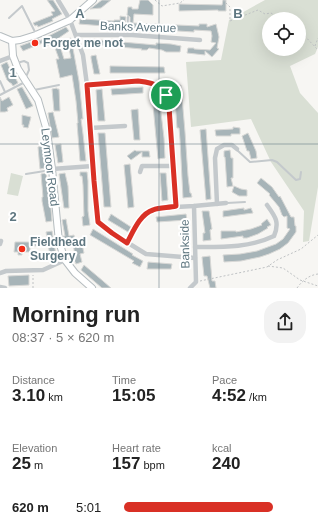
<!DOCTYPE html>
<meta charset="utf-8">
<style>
:root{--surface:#fff;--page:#f2f2f2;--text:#222;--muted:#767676;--accent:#d93025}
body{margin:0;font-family:Helvetica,sans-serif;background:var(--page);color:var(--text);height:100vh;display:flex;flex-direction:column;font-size:15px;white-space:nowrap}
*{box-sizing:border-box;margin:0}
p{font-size:13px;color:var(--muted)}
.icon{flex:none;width:22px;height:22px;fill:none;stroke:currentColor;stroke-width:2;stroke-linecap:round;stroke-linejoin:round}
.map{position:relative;height:288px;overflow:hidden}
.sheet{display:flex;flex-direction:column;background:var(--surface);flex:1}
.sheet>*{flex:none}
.controls{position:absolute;left:262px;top:12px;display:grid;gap:8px}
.controls a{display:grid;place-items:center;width:44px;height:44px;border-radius:50%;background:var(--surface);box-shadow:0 4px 16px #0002;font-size:20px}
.pin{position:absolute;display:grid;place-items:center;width:34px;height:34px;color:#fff;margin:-17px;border:2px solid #fff;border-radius:50%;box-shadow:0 1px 4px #0007}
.round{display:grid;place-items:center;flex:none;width:42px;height:42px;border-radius:16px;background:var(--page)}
.overview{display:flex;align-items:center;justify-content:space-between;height:68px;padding:0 12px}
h1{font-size:22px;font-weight:600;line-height:30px}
.stats{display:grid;grid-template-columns:repeat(3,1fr);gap:6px;height:68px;padding:4px 12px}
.stats div{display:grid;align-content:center}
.stats b{font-size:17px;font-weight:600}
.stats small{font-size:11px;font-weight:400}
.stats p{font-size:11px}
ul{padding:0 12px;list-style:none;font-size:13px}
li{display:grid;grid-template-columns:64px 48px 1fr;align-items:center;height:30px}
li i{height:10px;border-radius:5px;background:var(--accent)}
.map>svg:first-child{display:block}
.green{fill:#d9dfd4;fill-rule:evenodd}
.building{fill:#a7b4b8;stroke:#d8d8d6}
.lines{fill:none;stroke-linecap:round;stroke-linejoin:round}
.secondary-casing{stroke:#b6bdc0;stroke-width:8}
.path{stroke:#bfc2c4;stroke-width:1;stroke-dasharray:2 2;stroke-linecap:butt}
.lane{stroke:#c4c9cc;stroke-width:2}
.street{stroke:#c4c9cc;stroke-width:4.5}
.secondary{stroke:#fff;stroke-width:6}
.route-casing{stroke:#fff;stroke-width:8}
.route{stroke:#d93025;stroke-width:5}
.grid{fill:none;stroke:#5f7781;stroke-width:1;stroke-opacity:0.55}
.poi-dot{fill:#f22c18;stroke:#fff;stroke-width:1.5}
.labels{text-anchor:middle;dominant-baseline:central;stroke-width:4;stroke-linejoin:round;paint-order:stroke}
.street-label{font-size:12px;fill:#5f7781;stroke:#fff}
.poi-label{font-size:12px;font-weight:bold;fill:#5f7781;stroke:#fff;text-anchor:start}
.grid-label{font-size:13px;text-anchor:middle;font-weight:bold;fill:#5f7781;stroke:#fff;stroke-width:4;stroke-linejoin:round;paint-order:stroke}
</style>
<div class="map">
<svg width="318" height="288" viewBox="0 0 318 288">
<rect width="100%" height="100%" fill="#f7f6f3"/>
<!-- green -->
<g class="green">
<path d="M 265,0 L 318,0 L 318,47 L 315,54 L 290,66 L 300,93 L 318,113 L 318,187 L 309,241 L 303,242 L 304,211 L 271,162 L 251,119 L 191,127 L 186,62 L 221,60 L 229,20 ZM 269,19 L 299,19 L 299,49 L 269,49 Z"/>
<path d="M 11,173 L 23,176 L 18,196 L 7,194 Z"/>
</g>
<!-- building -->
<g class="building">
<path d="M 47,0 L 53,0 L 62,14 L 52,19 L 53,21 L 38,27 L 37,25 L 35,26 L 33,23 L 53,15 L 51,12 L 55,11 Z"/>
<path d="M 102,0 L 111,0 L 101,8 L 90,9 Z"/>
<path d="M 140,0 L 148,0 L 153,5 L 153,15 L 134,14 L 133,23 L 199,26 L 199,24 L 207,24 L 207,27 L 216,24 L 219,37 L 217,48 L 219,49 L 212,57 L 205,51 L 205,55 L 187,53 L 188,48 L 194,48 L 194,49 L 210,50 L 216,43 L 211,42 L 212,36 L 211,31 L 194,30 L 194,32 L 130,28 L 130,17 L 127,15 L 128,7 L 132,7 L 132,9 L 138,9 Z"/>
<path d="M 223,0 L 226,0 L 226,11 L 218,11 L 218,10 L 179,11 L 179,4 L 222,5 Z"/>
<path d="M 120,16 L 126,17 L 125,26 L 118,25 L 117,27 L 79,24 L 80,19 L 83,20 L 83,19 L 114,21 L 114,20 L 120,20 Z"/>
<path d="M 66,27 L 69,31 L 47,46 L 45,42 L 23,51 L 20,46 L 39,39 L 39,41 Z"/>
<path d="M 71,38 L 79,81 L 83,119 L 81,119 L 83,134 L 86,161 L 80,161 L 77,123 L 78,123 L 76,101 L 72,75 L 60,78 L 56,59 L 59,59 L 55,48 L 60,46 L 64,59 L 71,58 L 67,39 Z"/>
<path d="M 87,39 L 156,45 L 156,43 L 171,44 L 181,46 L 180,52 L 166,52 L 162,50 L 149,48 L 147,50 L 141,50 L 142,49 L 87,44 Z"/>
<path d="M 96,55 L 100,74 L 94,74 L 91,58 L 91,56 Z"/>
<path d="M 7,62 L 12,73 L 14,72 L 16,76 L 15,77 L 18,83 L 13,86 L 11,83 L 10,83 L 7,80 L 1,65 Z"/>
<path d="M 110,66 L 164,67 L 165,73 L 110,73 Z"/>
<path d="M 174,85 L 181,85 L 185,132 L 188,176 L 190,193 L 191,193 L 192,197 L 183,198 L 180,140 L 179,128 L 177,128 Z"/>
<path d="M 22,87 L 33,106 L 26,109 L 17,89 Z"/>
<path d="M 143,87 L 143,93 L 112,95 L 111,89 Z"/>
<path d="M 57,88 L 57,89 L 59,89 L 60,111 L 54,111 L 52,89 Z"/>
<path d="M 102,89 L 105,121 L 98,121 L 96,90 Z"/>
<path d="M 0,97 L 2,101 L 9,97 L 13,105 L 7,108 L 8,111 L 5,112 L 0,112 Z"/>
<path d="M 160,104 L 164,138 L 165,158 L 158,159 L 153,105 Z"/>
<path d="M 138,109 L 140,140 L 134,140 L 131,110 Z"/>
<path d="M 53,112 L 59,137 L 52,138 L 48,113 Z"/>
<path d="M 22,115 L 31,117 L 28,128 L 23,127 L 24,125 L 22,125 Z"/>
<path d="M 233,127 L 240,128 L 240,134 L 231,134 L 231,136 L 216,136 L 215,130 L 233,129 Z"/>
<path d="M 206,129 L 211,199 L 206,200 L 200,130 Z"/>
<path d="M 98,133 L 105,133 L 111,207 L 104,207 Z"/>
<path d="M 248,133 L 256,151 L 257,158 L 251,159 L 249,151 L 247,151 L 242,136 Z"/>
<path d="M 61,144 L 63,162 L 58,163 L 55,145 Z"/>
<path d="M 43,146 L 46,168 L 40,169 L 38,147 Z"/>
<path d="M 135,150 L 136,151 L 149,151 L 150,157 L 142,157 L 142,152 L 131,160 L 127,156 Z"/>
<path d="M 230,150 L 231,158 L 233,158 L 233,178 L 231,178 L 233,186 L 227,187 L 225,157 L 224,157 L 224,151 Z"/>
<path d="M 130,164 L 134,207 L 128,208 L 124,165 Z"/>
<path d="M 80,172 L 87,172 L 88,181 L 88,211 L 90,225 L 83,226 L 82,217 L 84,216 L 83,185 L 82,176 L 80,176 Z"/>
<path d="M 46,173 L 48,186 L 49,186 L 52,221 L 46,222 L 42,201 L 42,197 L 43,197 L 41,174 Z"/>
<path d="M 65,173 L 68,186 L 69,208 L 64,208 L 59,174 Z"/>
<path d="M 160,173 L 166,173 L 168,200 L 162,201 Z"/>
<path d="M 261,178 L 272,187 L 279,197 L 280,196 L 291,217 L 294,217 L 295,226 L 296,226 L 296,232 L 288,243 L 280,249 L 269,254 L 260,257 L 241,261 L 224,262 L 223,255 L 240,254 L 257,251 L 276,244 L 283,239 L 290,229 L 287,228 L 287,216 L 284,217 L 282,215 L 279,207 L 269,195 L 270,194 L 257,183 Z"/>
<path d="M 234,186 L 241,189 L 247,190 L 247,196 L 239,196 L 232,192 Z"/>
<path d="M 244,208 L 244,210 L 251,208 L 253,213 L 223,217 L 223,211 Z"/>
<path d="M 202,211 L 209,211 L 212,229 L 210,230 L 211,240 L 203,241 L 203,233 L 205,233 Z"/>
<path d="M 111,214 L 131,227 L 128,232 L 108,220 Z"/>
<path d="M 186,214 L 187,220 L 157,222 L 156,217 Z"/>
<path d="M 66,219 L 69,236 L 74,235 L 75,243 L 77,242 L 78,245 L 82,244 L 84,253 L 80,254 L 82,262 L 76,264 L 74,260 L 73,256 L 75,256 L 73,243 L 75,243 L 71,244 L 71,242 L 64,243 L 63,236 L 65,236 L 62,220 Z"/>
<path d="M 267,219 L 271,225 L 267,227 L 268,228 L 258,234 L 247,238 L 243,238 L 243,236 L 221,239 L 221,231 L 236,231 L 236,232 L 251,229 L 262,225 L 261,224 Z"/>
<path d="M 93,229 L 133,254 L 132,255 L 143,261 L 140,267 L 132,263 L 134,261 L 90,235 Z"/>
<path d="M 52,231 L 56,255 L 50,256 L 46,232 Z"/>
<path d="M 15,242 L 37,242 L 37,246 L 30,246 L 30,252 L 22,252 L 22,255 L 18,255 L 18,252 L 14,252 Z"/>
<path d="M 210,256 L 212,281 L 215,281 L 216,288 L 210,288 L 207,276 L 204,276 L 202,257 Z"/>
<path d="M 148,262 L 172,264 L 171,269 L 147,269 Z"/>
<path d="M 84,265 L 103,281 L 111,288 L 102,288 L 81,270 Z"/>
<path d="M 29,275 L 29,285 L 9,286 L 8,276 Z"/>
</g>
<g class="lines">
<defs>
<g id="secondary">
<path d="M 0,36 L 12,41 L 20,40 L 36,35 L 70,20 L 93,0"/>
<path d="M 12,41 L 13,56 L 18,69 L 38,100 L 47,131 L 52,169 L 59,242 L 65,260 L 75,273 L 92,288"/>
</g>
</defs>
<!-- secondary casing -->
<use href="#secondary" class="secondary-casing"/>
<!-- path -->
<g class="path">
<path d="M 155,0 L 162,6 L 180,3 L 184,0"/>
<path d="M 223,0 L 230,7 L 230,21 L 258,10 L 265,14 L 271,13 L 280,19"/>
<path d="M 299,30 L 318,50"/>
<path d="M 315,46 L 318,38"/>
<path d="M 268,266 L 283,268 L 300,280 L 318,286"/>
<path d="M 200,281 L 267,267 L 277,260 L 301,249 L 318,235"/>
<path d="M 33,288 L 33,275"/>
<path d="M 297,288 C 302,281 309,275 318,274"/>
</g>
<!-- lane -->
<g class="lane">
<path d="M 9,18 L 22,6 L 36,34"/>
<path d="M 127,34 L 128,17"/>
<path d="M 17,63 L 24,61 L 28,63 L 29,70 L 25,79"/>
<path d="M 0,81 L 5,92"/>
<path d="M 34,90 L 59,85"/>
<path d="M 0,95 L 25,82"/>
<path d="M 237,150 L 250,162 L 272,160 L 277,162 L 296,180 L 300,179 L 301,172"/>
<path d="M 26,174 L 51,170"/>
<path d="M 227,203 L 245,202"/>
</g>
<!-- street -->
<g class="street">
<path d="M 58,0 L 70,20 L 83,55 L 87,85 L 94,181 L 98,222 L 112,233 L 146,254 L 195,258"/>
<path d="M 76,35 L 132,35 L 200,40"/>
<path d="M 0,61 L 13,56"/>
<path d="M 87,85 L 138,81 L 151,83 L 160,88 L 166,95 L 169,107 L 176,207 L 194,206 L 226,203"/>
<path d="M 90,128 L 125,126"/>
<path d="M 52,169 L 93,166"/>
<path d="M 140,172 L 142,166 L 172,166"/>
<path d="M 217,204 L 215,158 L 217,149 L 224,145 L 232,145 L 237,149"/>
<path d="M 127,243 C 133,232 140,214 153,210 C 160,208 169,208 176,207"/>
<path d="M 0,244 L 1,241"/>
<path d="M 195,247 C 222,247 249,248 274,236 C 280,222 275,216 267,205"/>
<path d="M 0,273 L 6,271 L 43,270 L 65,260"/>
<path d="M 0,287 L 5,288"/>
<path d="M 190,288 L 196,282 L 194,206"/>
</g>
<!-- secondary -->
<use href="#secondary" class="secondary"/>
</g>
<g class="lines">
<defs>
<path id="route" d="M 138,81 C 159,83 164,87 169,107 L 176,206 C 169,208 160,207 153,210 C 140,214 133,232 127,243 L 112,233 L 98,222 L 94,181 L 87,85 Z"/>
</defs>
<!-- route casing -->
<use href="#route" class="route-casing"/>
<!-- route -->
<use href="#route" class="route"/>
</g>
<!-- grid -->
<path class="grid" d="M 159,0 L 159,288M 0,144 L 318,144"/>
<!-- markers -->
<g class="poi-dot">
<circle cx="35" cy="43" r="4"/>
<circle cx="22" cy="249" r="4"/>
</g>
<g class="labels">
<!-- street labels -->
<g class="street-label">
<text transform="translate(138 27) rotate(2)">Banks Avenue</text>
<text transform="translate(50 167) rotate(83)">Leymoor Road</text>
<text transform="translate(185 244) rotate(-91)">Bankside</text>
</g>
<!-- poi labels -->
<g class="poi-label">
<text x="43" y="43">Forget me not</text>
<text x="30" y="242">Fieldhead<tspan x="30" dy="14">Surgery</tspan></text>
</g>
</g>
<g class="grid-label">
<text x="80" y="18">A</text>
<text x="238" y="18">B</text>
<text x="13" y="77">1</text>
<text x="13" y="221">2</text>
</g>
</svg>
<div class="controls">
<a><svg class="icon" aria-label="locate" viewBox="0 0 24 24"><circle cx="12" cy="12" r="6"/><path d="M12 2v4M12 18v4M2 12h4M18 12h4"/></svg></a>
</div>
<div class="pin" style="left:166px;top:95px;background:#1e9e55"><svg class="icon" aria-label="arrive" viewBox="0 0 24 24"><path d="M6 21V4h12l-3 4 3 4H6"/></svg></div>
</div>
<section class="sheet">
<div class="overview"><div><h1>Morning run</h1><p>08:37 · 5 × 620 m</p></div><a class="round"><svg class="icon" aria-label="share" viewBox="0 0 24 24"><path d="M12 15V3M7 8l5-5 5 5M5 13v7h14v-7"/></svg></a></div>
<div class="stats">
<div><p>Distance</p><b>3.10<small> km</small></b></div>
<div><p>Time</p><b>15:05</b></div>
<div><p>Pace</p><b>4:52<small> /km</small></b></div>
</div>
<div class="stats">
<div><p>Elevation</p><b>25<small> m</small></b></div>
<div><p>Heart rate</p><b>157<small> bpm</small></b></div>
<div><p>kcal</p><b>240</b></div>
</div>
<ul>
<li><b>620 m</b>5:01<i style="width:82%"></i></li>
</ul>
</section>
